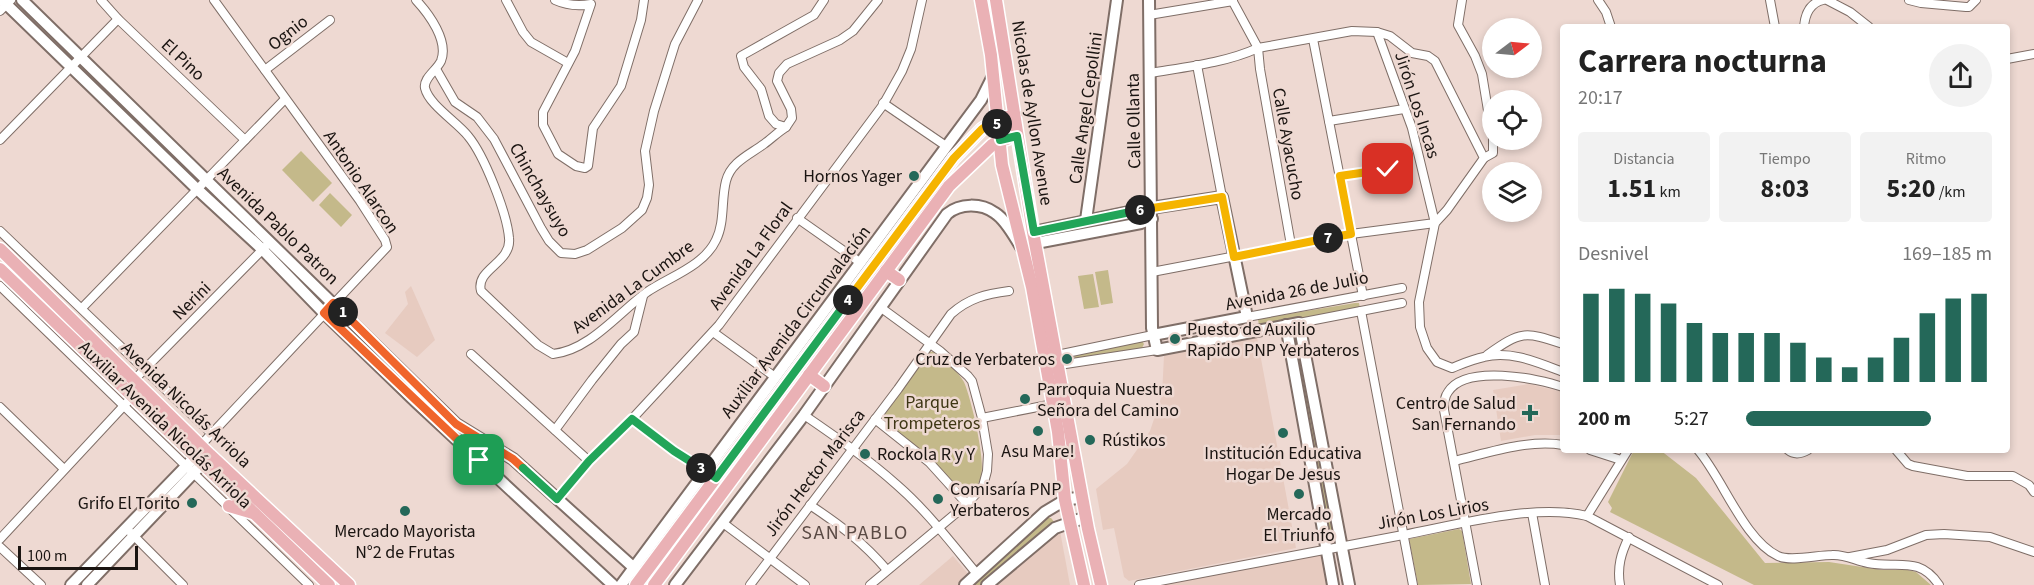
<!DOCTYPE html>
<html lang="es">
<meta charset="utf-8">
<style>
:root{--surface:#fff;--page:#f2f2f2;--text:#222;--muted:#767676;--accent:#246859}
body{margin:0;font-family:"Source Sans 3",sans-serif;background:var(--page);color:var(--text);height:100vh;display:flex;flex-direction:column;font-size:22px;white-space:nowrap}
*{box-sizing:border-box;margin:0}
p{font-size:20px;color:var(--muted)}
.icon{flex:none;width:33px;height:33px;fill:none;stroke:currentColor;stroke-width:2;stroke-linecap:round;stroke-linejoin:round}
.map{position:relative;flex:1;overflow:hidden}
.sheet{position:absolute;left:1560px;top:24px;width:450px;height:429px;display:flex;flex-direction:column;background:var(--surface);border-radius:6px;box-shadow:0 3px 9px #0003}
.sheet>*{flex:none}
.needle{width:39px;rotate:74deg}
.tools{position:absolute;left:1482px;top:18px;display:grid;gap:12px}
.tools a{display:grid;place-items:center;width:60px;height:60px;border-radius:50%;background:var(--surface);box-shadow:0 3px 9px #0003;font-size:30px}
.scale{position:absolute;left:18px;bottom:15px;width:120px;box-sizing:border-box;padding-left:6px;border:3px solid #1a1411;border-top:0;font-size:16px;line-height:21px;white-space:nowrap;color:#1a1411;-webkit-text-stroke:4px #eed9d2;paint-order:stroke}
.pin{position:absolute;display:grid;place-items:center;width:51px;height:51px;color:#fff;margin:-26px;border-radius:12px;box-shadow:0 3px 9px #0006}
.km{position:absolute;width:30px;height:30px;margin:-15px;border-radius:50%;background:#222;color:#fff;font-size:16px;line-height:30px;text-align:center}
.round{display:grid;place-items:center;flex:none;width:63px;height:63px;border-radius:32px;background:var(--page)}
.summary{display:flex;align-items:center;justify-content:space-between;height:102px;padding:0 18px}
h1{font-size:33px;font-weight:700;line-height:45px}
.metrics{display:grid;grid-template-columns:repeat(3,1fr);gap:9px;height:102px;padding:6px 18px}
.metrics div{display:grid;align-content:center;border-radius:6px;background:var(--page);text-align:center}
.metrics b{font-size:26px;font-weight:700}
.metrics small{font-size:16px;font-weight:400}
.metrics p{font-size:16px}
.chart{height:168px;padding:12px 18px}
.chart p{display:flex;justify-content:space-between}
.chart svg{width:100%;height:108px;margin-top:6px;stroke:var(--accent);stroke-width:6}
ul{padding:0 18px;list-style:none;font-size:20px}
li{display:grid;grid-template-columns:96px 72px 1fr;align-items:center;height:45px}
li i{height:15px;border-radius:8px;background:var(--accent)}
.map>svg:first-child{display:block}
.built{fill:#e7cbc0}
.green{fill:#c4b98a}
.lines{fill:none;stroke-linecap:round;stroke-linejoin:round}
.street-casing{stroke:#7f6e67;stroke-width:10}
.secondary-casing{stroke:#7f6e67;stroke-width:14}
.primary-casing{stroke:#fff;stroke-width:15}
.street{stroke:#fff;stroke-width:8}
.secondary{stroke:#fff;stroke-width:10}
.primary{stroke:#eab1b5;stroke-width:12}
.split-1-casing{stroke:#fff;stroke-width:12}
.split-2-casing{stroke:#fff;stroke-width:12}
.split-3-casing{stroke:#fff;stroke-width:12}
.split-4-casing{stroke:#fff;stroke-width:12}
.split-5-casing{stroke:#fff;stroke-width:12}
.split-6-casing{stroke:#fff;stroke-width:12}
.split-7-casing{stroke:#fff;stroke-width:12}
.split-8-casing{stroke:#fff;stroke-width:12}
.split-1{stroke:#f0652b;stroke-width:8}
.split-2{stroke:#f0652b;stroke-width:8}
.split-3{stroke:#22a559;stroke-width:8}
.split-4{stroke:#22a559;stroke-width:8}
.split-5{stroke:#f5b400;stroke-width:8}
.split-6{stroke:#22a559;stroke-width:8}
.split-7{stroke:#f5b400;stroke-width:8}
.split-8{stroke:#f5b400;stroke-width:8}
.poi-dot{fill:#246859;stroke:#eed9d2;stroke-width:2}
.labels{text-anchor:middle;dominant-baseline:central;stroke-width:5;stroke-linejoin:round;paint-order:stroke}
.street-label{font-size:18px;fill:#1a1411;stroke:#eed9d2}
.poi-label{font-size:18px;fill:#1a1411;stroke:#eed9d2;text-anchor:start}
.park-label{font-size:18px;fill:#3e3614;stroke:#eed9d2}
.neighbourhood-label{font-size:20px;letter-spacing:1.5px;fill:#5a4a44;stroke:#eed9d2}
</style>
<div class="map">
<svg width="2034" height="585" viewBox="0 0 2034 585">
<rect width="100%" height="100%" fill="#eed9d2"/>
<!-- built -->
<g class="built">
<path d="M 411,286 L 435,340 L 417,357 L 385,333 L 408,304 L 405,292 Z"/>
<path d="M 1257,337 L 1296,548 L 1129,581 L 1124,577 L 1114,528 L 1103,530 L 1096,489 L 1127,464 L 1150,431 L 1162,395 L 1164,356 Z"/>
<path d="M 1529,384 L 1563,392 L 1563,435 L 1535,435 L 1501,441 L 1493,390 Z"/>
<path d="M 1060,531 L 1070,585 L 998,585 Z"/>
<path d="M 1322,547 L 1329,585 L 1132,585 Z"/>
<path d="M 953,556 L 969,575 L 958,585 L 919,585 Z"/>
</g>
<!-- green -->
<g class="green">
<path d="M 301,151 L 332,183 L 313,202 L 282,170 Z"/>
<path d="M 330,193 L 352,215 L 341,227 L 319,205 Z"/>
<path d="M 1108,270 L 1113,303 L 1101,305 L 1095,272 Z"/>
<path d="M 1093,274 L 1099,307 L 1084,309 L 1078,276 Z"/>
<path d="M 1355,303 L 1359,303 L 1360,308 L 1259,326 L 1258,319 Z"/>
<path d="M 1293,332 L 1299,332 L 1335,528 L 1334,535 L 1329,537 L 1290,334 Z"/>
<path d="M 1142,341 L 1144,344 L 1142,348 L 1075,360 L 1074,354 Z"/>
<path d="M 935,351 C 944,360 958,371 964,382 C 971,398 986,461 981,477 C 978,487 972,492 965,499 L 876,419 L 926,353 Z"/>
<path d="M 1634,450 L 1660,450 L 1696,478 L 1765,563 L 1829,562 L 1882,570 L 1908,570 L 1916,572 L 1931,585 L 1754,585 L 1610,512 L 1612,508 L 1608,502 Z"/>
<path d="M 1047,518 L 1051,518 L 1055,523 L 985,585 L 970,585 Z"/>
<path d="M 1459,529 L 1462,531 L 1471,584 L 1418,585 L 1409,539 Z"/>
</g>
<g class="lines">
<defs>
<g id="street">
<path d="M 101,0 L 118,19 L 245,140"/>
<path d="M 416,0 C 429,14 449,41 441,61 C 437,70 423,78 425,88 C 429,105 457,122 468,136 C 484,155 507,213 509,238 C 512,263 475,269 481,291 L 538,345 L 553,354 C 590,350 618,313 647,292 C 669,277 704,266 716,240 C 725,222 721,200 726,181 C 731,162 749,155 764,144 C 771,139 778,132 786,127 L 792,118 L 791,109 L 777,81 L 779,73 L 787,64 L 840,40 L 853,31 L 878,0"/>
<path d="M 506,0 L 523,32 L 531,42 L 568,63"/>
<path d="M 555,0 C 566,5 580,6 591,4 L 575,51 L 543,112 L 543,125 L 558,154 L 576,166 L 585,168 L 588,166 L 593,128 L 621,86 L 641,20 L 644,0"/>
<path d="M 1232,0 L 1258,48 L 1352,31 L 1377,32 L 1390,36 L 1412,53 L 1428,56 L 1435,61 L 1484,158 L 1447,210 L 1435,223 L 1419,302 L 1420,327 L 1427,348 L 1437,362 L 1452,368 C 1462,364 1473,359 1484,357 C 1511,350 1539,363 1563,372"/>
<path d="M 1462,0 L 1458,25 L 1475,56 L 1482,74 L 1492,135"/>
<path d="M 1598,0 L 1606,12 L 1611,27"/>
<path d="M 1770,0 L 1775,27"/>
<path d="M 1827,0 L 1850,12 L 1869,27"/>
<path d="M 1909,0 L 1921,3 L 1966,7 L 1969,7 L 1976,0"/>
<path d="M 0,11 L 11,0"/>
<path d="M 1149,15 L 1233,1"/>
<path d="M 1804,27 C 1805,14 1810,3 1823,0"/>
<path d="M 1313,39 L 1363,296"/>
<path d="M 2007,59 L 2034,54"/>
<path d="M 1197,65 L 1222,197"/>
<path d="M 436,69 L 455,102 L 477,117 L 494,139 L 541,228 L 549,241 L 561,253 L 575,254 L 587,250 L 622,228 L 642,210 L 647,198 L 649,185 L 645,151 L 654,111 L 675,44 L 698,0"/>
<path d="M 265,70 L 330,20"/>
<path d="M 1150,73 C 1186,67 1225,63 1258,48 L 1260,69 L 1291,245"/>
<path d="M 883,103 L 946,146"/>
<path d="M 1329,121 L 1404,109"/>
<path d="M 786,127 L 776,124 L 769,116 L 761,89 L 744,67 L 741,56 L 814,15 L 824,0"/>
<path d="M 0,140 L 118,19"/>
<path d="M 1484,158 L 1493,153 L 1493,140"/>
<path d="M 1339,176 L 1388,169"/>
<path d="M 797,218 L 861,263"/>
<path d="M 0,231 L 211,433"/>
<path d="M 1152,272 L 1351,234 L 1435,223 L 1412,128 L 1377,32"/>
<path d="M 0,286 L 309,585"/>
<path d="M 82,308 L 285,99"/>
<path d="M 1361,311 L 1413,585"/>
<path d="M 1247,317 L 1402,288"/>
<path d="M 1299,323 L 1402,303"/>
<path d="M 713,332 L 775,377"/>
<path d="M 471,354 L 589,461"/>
<path d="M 1057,355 L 1153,335"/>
<path d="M 1487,355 C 1521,331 1524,331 1563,344"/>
<path d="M 1059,365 L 1157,350"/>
<path d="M 134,380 L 265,247"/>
<path d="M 0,407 L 64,469"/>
<path d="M 804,415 C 836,437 868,459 897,485 C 927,511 952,544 977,574"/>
<path d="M 982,418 L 1053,404"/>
<path d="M 632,419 L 674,451 L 716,478"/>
<path d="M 875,419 L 929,462 L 967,504"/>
<path d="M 555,430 L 592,380 L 621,344 L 634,332 L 643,296"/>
<path d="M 201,445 L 387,247 L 385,240 L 360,201 L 214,0"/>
<path d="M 1590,450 L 1621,460"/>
<path d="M 1698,450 C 1723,479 1744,540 1778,556 C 1790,562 1818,555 1832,555 C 1845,554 1856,561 1868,563 C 1897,569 1919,555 1939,585"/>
<path d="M 1788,450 C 1794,455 1801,454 1808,450"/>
<path d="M 1896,450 L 1908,464 L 1913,466 L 1967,476 L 2013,476 L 2029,485 L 2034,492"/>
<path d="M 1454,461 C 1488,453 1528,439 1563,445"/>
<path d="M 557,499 L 589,461 L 632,419 L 719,325 L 883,105 L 902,71 L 911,49 L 922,0"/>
<path d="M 810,505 C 840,525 863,542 887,570"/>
<path d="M 1532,513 L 1545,585"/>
<path d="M 1587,516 L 1628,450"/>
<path d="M 723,523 L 805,585"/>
<path d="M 131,533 L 183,585"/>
<path d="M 0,539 L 132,397"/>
<path d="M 0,547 L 41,585"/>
<path d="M 1850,557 L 1887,550 L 1926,535 L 1944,534 L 1990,537 L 2034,552"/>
<path d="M 750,585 L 898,389 L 951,314 C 969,298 986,294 1009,291"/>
<path d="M 870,585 L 967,504 L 983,486 L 987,471 L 988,454 L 982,418 L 972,381 L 968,376 L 940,351 L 880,307"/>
<path d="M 1139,585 C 1227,568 1315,552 1403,535 C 1457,525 1534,503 1587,516 L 1718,585"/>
<path d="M 1477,585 L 1444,410 C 1444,404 1444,397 1448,392 C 1465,364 1537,378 1563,387"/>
<path d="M 1620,585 C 1617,567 1621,553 1629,537"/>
</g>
<g id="secondary">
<path d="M 2,0 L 197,189 L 263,250 L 324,313 L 416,402 L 613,585"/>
<path d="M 22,0 L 456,424 L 513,459 L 653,585"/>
<path d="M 1149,0 L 1152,328 L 1157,350 L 1299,323 L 1349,585"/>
<path d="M 1086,220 L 1117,0"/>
<path d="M 1033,232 L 1138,210 L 1222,197 L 1247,317 L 1153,335"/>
<path d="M 1036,243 L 1141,223 L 1152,219"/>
<path d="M 1286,325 L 1333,585"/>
<path d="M 71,585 L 196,456"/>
<path d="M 87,585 L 203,463"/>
<path d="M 621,585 L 981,100 L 993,76"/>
<path d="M 675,585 L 804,415 L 947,214 C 960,203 981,203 995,213 C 1006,220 1014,236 1021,247"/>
<path d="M 965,585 L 1045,512 L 1065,500 L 1082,497"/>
<path d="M 987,585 L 1055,528 L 1086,517"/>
</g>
<g id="primary">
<path d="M 981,0 L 991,55 L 1002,165 L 1032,287 L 1058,432 L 1065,500 L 1084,585"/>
<path d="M 996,0 L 1033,232 L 1088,529 L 1101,585"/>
<path d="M 0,249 L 210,455 L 349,585"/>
<path d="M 0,269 L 329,585"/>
<path d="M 886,271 L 899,280"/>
<path d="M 809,375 L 824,386"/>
<path d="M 229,506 L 253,513"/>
<path d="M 636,585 L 954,158 L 982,129 L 997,119 L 1014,116"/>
<path d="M 654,585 L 949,186 L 992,145 L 1000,140 L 1007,139"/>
</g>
</defs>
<!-- street casing -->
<use href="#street" class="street-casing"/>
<!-- secondary casing -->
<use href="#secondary" class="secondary-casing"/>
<!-- primary casing -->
<use href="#primary" class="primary-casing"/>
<!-- street -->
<use href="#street" class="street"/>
<!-- secondary -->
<use href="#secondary" class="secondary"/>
<!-- primary -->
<use href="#primary" class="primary"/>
</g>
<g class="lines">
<defs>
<path id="split-1" d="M 343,312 L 333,303 L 324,313 L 479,460"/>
<path id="split-2" d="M 343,312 L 456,424 L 513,459 L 523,468"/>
<path id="split-3" d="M 523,468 L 557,499 L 589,461 L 632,419 L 674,451 L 701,468"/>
<path id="split-4" d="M 701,468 L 716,478 L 848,300"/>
<path id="split-5" d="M 848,300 L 954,158 L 982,129 L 997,119 L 997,124"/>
<path id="split-6" d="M 997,124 L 1000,140 L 1017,136 L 1034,232 L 1140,210"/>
<path id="split-7" d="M 1140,210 L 1222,197 L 1234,257 L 1328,238"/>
<path id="split-8" d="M 1328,238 L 1351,234 L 1340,176 L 1388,169"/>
</defs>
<!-- split-1 casing -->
<use href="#split-1" class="split-1-casing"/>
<!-- split-2 casing -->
<use href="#split-2" class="split-2-casing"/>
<!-- split-3 casing -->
<use href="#split-3" class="split-3-casing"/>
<!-- split-4 casing -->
<use href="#split-4" class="split-4-casing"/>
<!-- split-5 casing -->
<use href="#split-5" class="split-5-casing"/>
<!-- split-6 casing -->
<use href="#split-6" class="split-6-casing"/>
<!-- split-7 casing -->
<use href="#split-7" class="split-7-casing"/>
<!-- split-8 casing -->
<use href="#split-8" class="split-8-casing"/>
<!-- split-1 -->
<use href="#split-1" class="split-1"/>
<!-- split-2 -->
<use href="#split-2" class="split-2"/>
<!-- split-3 -->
<use href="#split-3" class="split-3"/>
<!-- split-4 -->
<use href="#split-4" class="split-4"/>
<!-- split-5 -->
<use href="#split-5" class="split-5"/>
<!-- split-6 -->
<use href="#split-6" class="split-6"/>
<!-- split-7 -->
<use href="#split-7" class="split-7"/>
<!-- split-8 -->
<use href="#split-8" class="split-8"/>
</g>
<!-- markers -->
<g class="poi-dot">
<circle cx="914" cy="176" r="6"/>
<circle cx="1175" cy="339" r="6"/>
<circle cx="1067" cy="359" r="6"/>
<circle cx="1025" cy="399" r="6"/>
<path d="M1527 404h6v6h6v6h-6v6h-6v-6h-6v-6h6z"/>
<circle cx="1038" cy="431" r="6"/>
<circle cx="1283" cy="433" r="6"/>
<circle cx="1090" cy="440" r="6"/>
<circle cx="865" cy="454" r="6"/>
<circle cx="1299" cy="494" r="6"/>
<circle cx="938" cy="499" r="6"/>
<circle cx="192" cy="503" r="6"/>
<circle cx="405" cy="511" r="6"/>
</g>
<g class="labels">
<!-- street labels -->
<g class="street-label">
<text transform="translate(288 33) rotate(-38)">Ognio</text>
<text transform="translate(183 60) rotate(43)">El Pino</text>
<text transform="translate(1417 105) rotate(72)">Jirón Los Incas</text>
<text transform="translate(1086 108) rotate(-82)">Calle Angel Cepollini</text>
<text transform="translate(1032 113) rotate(81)">Nicolas de Ayllon Avenue</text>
<text transform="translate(1134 121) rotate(-91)">Calle Ollanta</text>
<text transform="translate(1288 144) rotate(80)">Calle Ayacucho</text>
<text transform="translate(361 182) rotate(56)">Antonio Alarcon</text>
<text transform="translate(540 190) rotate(60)">Chinchaysuyo</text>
<text transform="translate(278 226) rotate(44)">Avenida Pablo Patron</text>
<text transform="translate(751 256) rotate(-54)">Avenida La Floral</text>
<text transform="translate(633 287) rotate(-36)">Avenida La Cumbre</text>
<text transform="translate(1297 291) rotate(-11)">Avenida 26 de Julio</text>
<text transform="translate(192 301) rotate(-45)">Nerini</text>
<text transform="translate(796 322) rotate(-53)">Auxiliar Avenida Circunvalación</text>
<text transform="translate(186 405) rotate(44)">Avenida Nicolás Arriola</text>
<text transform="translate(165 425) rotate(44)">Auxiliar Avenida Nicolás Arriola</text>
<text transform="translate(815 473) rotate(-53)">Jirón Hector Marisca</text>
<text transform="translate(1433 514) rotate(-10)">Jirón Los Lirios</text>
</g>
<!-- poi labels -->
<g class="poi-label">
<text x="902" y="176" text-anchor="end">Hornos Yager</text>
<text x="1187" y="329">Puesto de Auxilio<tspan x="1187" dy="21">Rapido PNP Yerbateros</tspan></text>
<text x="1055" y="359" text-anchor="end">Cruz de Yerbateros</text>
<text x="1037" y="389">Parroquia Nuestra<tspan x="1037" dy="21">Señora del Camino</tspan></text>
<text x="1516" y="403" text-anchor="end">Centro de Salud<tspan x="1516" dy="21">San Fernando</tspan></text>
<text x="1102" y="440">Rústikos</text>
<text x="1038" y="451" text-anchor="middle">Asu Mare!</text>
<text x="1283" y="453" text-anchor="middle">Institución Educativa<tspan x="1283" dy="21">Hogar De Jesus</tspan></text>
<text x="877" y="454">Rockola R y Y</text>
<text x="950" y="489">Comisaría PNP<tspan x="950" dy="21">Yerbateros</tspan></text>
<text x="180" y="503" text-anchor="end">Grifo El Torito</text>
<text x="1299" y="514" text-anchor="middle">Mercado<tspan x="1299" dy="21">El Triunfo</tspan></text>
<text x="405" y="531" text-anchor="middle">Mercado Mayorista<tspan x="405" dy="21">N°2 de Frutas</tspan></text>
</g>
<!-- park labels -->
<g class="park-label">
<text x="932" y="402">Parque<tspan x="932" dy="21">Trompeteros</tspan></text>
</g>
<!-- neighbourhood labels -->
<g class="neighbourhood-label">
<text x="855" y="533">SAN PABLO</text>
</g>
</g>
</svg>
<div class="tools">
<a><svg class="needle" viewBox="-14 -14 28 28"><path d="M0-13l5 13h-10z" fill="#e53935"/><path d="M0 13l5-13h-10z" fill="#767676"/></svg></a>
<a><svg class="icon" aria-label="locate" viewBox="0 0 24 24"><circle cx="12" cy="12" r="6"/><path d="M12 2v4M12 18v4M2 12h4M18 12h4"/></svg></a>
<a><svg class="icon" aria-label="layers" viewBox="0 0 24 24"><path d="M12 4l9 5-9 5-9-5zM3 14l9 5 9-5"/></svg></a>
</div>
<div class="scale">100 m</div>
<div class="pin" style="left:479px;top:460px;background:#1e9e55"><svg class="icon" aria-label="arrive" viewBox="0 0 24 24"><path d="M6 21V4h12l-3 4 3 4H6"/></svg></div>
<div class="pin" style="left:1388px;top:169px;background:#d93025"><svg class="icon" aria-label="check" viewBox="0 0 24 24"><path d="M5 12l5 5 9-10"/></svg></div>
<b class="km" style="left:343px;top:312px">1</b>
<b class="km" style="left:701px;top:468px">3</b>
<b class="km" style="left:848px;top:300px">4</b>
<b class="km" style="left:997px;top:124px">5</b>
<b class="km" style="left:1140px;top:210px">6</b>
<b class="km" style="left:1328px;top:238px">7</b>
<section class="sheet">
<div class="summary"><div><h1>Carrera nocturna</h1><p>20:17</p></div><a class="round"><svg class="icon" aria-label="share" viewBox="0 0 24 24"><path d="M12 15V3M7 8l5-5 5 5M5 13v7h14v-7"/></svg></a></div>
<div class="metrics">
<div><p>Distancia</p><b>1.51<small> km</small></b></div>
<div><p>Tiempo</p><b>8:03</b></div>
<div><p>Ritmo</p><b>5:20<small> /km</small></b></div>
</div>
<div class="chart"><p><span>Desnivel</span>169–185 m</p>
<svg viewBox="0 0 160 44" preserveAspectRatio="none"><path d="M5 44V8M15 44V6M25 44V8M35 44V12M45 44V20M55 44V24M65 44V24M75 44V24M85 44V28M95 44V34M105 44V38M115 44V34M125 44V26M135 44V16M145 44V10M155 44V8"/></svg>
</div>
<ul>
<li><b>200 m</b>5:27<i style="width:75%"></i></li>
</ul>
</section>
</div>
